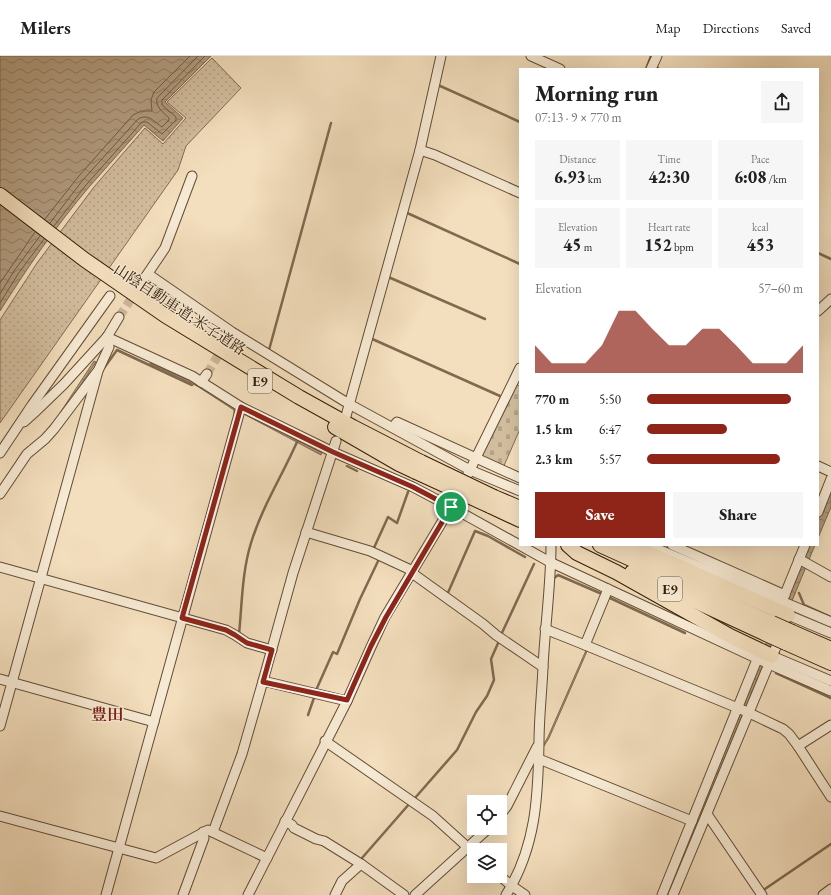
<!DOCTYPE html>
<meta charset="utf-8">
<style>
:root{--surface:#fff;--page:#f6f6f6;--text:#202124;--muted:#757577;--line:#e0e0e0;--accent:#8f2418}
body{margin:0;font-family:"EB Garamond","Noto Serif JP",serif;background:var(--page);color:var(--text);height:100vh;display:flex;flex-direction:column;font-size:15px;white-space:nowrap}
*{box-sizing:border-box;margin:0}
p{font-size:13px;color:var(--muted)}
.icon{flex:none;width:22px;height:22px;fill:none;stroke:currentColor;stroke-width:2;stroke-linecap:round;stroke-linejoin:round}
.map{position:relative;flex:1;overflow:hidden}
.panel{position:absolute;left:519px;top:12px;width:300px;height:478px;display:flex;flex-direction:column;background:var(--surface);border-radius:0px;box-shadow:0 4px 16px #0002}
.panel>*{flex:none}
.controls{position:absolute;left:467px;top:739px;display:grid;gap:8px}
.controls a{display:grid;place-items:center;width:40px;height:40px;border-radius:0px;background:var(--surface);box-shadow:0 4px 16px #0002;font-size:20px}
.pin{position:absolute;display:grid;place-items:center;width:34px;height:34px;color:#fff;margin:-17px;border:2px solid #fff;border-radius:50%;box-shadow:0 1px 4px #0007}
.round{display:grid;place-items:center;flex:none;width:42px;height:42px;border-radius:0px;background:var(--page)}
.headline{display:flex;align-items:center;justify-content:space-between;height:68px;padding:0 16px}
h1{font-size:22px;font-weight:800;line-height:30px}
.stats{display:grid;grid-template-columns:repeat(3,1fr);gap:6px;height:68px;padding:4px 16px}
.stats div{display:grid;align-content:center;border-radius:0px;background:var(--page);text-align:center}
.stats b{font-size:17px;font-weight:800}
.stats small{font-size:11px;font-weight:400}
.stats p{font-size:11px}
.chart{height:112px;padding:8px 16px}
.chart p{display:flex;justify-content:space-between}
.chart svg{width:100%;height:72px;margin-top:4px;fill:var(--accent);opacity:.7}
.button{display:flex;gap:8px;margin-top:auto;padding:8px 16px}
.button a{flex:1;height:46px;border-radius:0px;background:var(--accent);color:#fff;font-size:16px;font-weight:800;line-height:46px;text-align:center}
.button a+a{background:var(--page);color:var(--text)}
ul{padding:0 16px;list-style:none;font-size:13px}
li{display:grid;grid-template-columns:64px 48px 1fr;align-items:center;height:30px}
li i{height:10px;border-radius:5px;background:var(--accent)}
header{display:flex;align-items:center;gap:24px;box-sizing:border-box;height:56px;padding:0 20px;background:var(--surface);border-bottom:1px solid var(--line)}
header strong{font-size:19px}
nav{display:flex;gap:22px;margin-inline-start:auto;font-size:14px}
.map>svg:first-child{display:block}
.cemetery{fill:url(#cemetery-stones);stroke:#826c52}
.park{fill:url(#park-dots);stroke:#826c52}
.water{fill:url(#water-waves);stroke:#7f694f}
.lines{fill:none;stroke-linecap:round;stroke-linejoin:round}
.shore{stroke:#725c43;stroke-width:1}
.stream{stroke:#7f694f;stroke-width:2.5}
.minor-tunnel{stroke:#cdb799;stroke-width:9;stroke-dasharray:9 4.5;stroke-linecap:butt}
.minor-casing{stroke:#634c34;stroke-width:11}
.highway-casing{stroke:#331c07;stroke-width:16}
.minor{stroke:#f7ead4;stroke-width:9}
.highway{stroke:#f3debd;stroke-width:14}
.highway-bridge-casing{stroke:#331c07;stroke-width:16;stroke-linecap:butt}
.highway-bridge{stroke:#f3debd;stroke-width:14}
.route-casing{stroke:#fff;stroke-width:8}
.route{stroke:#8f2418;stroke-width:5}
.labels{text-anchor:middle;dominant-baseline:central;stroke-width:3;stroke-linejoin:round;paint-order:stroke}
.shield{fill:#f7ead4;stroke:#6e5a44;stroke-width:1}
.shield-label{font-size:14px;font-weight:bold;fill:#331c07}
.street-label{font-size:15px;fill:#331c07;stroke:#f7ead4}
.neighbourhood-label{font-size:16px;font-weight:bold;fill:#7a1f14;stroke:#f7ead4}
</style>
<header>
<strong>Milers</strong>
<nav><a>Map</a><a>Directions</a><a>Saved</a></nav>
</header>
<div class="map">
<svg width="831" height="839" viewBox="0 0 831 839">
<defs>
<pattern id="cemetery-stones" width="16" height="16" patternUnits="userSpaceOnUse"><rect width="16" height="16" fill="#d2bd9e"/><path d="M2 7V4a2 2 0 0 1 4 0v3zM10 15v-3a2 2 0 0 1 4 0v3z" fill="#b5a287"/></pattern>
<pattern id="park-dots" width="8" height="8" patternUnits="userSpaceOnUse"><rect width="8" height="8" fill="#d2bd9e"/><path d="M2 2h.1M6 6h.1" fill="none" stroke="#b5a287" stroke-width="1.8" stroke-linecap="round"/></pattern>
<pattern id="water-waves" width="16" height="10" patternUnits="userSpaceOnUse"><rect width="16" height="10" fill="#b29c7f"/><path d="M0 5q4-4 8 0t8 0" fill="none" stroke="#917e66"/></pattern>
</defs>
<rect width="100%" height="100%" fill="#f3debd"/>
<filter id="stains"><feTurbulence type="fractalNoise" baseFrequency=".005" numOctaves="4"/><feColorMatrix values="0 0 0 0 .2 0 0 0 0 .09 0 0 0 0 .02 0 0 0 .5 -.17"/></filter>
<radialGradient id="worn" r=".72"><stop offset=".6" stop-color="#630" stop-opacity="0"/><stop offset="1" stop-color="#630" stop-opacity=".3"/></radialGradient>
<!-- cemetery -->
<path class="cemetery" d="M 515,328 L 520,330 L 520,373 L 503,412 L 480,402 Z"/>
<!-- park -->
<path class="park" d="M 212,2 L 241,32 L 186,90 L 178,114 L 0,367 L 0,264 L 37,207 L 94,131 L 145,72 L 163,88 L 186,62 L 167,46 Z"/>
<!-- water -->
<g class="water">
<path d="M 0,0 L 211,0 L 165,46 L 183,62 L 163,85 L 144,69 C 126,90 107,110 89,131 C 56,170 27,212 0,255 Z"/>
<path d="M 94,305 L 96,306 L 59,362 L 0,432 L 0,430 L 23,395 L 43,379 L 58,360 Z"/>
<path d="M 150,307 L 199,329 L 236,353 L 180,557 L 179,558 L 234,361 L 234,354 L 197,330 L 150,308 Z"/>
<path d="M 243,356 L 322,397 L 321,399 L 242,357 Z"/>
<path d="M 831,428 L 831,451 L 818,482 L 818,460 Z"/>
<path d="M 806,489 L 815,489 L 671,839 L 663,839 Z"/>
<path d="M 587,592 L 588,593 L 549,682 L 534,706 L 517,740 L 500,764 L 500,762 L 548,681 Z"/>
</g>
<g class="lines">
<!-- shore -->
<g class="shore">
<path d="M 45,163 L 78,121 L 133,59 L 141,55 L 152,55 L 151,44 L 154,36 L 190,0"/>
<path d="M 50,167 L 82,125 L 138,63 C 149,57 154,66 162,71 L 169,64 L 169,62 C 163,56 155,51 157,42 L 198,0"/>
<path d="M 54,170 L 86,129 L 142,66 L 147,66 L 162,78 L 176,64 L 176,61 L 162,49 L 162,44 L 205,0"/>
<path d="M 0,227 L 35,176"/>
<path d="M 0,238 L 14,215 L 40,180"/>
<path d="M 0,247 L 18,218 L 44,183"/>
</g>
<!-- stream -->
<g class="stream">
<path d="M 646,13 L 651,0"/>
<path d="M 658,13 L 658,12"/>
<path d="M 438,29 L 520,66"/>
<path d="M 405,156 L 520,208"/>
<path d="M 818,197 L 831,203"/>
<path d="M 386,220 L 485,263"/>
<path d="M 370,282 L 500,340"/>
<path d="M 269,294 L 331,67"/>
<path d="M 104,312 L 117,294 L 192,329"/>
<path d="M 347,410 L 357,415"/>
<path d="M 373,494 L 388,461 L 397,467 L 408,436"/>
<path d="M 553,523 L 558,519 L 602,538"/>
<path d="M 799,537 L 804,549 L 831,561"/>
<path d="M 447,539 L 475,475 L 488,480 L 525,501"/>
<path d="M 607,542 L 610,542 L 685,577"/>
<path d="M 239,578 C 242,548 242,516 251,487 C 262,451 282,420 297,386"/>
<path d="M 501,579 L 534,508"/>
<path d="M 776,617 L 831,642"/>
<path d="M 317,632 L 333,596 L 337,598 L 360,543 L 380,501"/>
<path d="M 308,659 L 315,639"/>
<path d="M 415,742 L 457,694 L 476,656 L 487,640 L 494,624 L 491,603 L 499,585"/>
<path d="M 362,802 L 410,747"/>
<path d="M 762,835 L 831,788"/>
</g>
<!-- minor-tunnel -->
<g class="minor-tunnel">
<path d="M 119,261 L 137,234"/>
<path d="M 207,318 L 228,283"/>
</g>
<defs>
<g id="minor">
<path d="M 531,0 L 560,13"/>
<path d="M 651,13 L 657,0"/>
<path d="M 420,94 L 435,99 L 520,137"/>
<path d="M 148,218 L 232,276 L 349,348 L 470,414 L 520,435"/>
<path d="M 140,229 L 165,192 L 192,120"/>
<path d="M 818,255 L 831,243"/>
<path d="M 107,281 L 192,320 L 241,351 L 333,396 L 413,431 L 451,451 L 550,506 L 769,608 L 831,635"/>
<path d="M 201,326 L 207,318"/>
<path d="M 346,360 L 420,94 L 441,0"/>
<path d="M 24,366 L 34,357 L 64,328 L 107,281 L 119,261"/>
<path d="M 393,371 L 397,366 L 520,422"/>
<path d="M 0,397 L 32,349 L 110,240"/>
<path d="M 818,410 L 831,416"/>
<path d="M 0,438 L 27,398 L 45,383 L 54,373 L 97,316"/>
<path d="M 818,456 L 831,423"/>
<path d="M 306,476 L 370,495 L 413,515"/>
<path d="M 648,489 L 831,566"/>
<path d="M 672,489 L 785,539"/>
<path d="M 799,503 L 831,521"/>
<path d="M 0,511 L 226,574 L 235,579 L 247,587 L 272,594"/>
<path d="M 412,517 L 483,568 L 496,579 L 543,611"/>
<path d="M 783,543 L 805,489"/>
<path d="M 788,559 L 831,577"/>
<path d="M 545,573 L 585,589 L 608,533"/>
<path d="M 585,589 L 745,655 L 783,673 L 789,678 L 798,690 L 831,741"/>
<path d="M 772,600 L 831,625"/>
<path d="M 0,623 L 154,666"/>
<path d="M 263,625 L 347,645"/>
<path d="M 0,670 L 98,315 L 109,291 L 107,281"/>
<path d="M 325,685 L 433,760 L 474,797"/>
<path d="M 798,690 L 831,669"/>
<path d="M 539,703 L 692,765"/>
<path d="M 707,758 L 762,839"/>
<path d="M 500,759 L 507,750 L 537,691"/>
<path d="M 0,760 L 156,802 L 208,774 L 267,802"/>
<path d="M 285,765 L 292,769 L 294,772 L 316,783 L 324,785 L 361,808 L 404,839"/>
<path d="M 213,776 L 242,698 L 263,625 L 293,517 L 336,385"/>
<path d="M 500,820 L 512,830 L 525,839"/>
<path d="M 106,839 L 241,351"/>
<path d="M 183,839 L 204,782 L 203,776"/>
<path d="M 248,839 L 347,645 L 371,591 L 385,561 L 451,451 L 470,414 L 520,312"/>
<path d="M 335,839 L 342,825 L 361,808"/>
<path d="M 415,839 L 489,772"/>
<path d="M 506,839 C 536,791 538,741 539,687 C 539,661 542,636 543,611 C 545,570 551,529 551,489"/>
<path d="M 662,839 L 756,606"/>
<path d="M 673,839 L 781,579"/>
<path d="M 823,839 L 831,833"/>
</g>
<g id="highway">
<path d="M 0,139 L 85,204 L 166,260 L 299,341 L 353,371 L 421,406"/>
<path d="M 335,371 L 399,408 L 416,416"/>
<path d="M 494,441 L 520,452"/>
<path d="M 490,450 L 520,464"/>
<path d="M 568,489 L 577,497 L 616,516 L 730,580 L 772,600"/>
<path d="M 600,489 L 772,567"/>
<path d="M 626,489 L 655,500 L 788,559"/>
<path d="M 632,516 L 766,578"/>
<path d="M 792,576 L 831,593"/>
<path d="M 786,587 L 831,607"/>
</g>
</defs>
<!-- minor casing -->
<use href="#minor" class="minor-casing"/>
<!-- highway casing -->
<use href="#highway" class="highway-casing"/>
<!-- minor -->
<use href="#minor" class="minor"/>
<!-- highway -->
<use href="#highway" class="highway"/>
<defs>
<g id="highway-bridge">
<path d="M 421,406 L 494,441"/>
<path d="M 416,416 L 490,450"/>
<path d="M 772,567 L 792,576"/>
<path d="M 766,578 L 786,587"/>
</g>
</defs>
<!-- highway-bridge casing -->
<use href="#highway-bridge" class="highway-bridge-casing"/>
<!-- highway-bridge -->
<use href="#highway-bridge" class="highway-bridge"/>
</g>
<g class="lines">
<defs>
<path id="route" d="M 241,351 L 333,396 L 413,431 L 451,451 L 386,561 L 371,590 L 347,644 L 263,626 L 272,594 L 247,587 L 235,579 L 226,574 L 182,562 Z"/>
</defs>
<!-- route casing -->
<use href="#route" class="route-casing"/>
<!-- route -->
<use href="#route" class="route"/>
</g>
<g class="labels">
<!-- shield labels -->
<g class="shield">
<rect x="248" y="313" width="24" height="24" rx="3"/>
<rect x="658" y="521" width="24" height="24" rx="3"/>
</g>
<g class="shield-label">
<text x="260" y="325">E9</text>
<text x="670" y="533">E9</text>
</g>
<!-- street labels -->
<g class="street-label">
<text transform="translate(180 253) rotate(33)">山陰自動車道;米子道路</text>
</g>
<!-- neighbourhood labels -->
<g class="neighbourhood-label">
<text x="107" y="658">豊田</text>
</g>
</g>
<rect width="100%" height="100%" filter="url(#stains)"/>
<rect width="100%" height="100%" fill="url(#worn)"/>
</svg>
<div class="controls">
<a><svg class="icon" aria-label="locate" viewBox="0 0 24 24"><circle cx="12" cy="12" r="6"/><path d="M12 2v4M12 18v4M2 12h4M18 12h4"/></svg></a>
<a><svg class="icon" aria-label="layers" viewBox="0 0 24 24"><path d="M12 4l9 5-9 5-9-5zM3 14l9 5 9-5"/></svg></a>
</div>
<div class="pin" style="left:451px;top:451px;background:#1e9e55"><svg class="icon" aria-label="arrive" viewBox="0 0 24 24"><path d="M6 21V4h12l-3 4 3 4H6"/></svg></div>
<section class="panel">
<div class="headline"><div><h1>Morning run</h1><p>07:13 · 9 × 770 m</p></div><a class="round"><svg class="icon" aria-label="share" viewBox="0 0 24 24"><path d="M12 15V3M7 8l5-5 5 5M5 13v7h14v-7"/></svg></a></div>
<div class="stats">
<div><p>Distance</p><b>6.93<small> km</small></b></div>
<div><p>Time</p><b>42:30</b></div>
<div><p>Pace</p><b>6:08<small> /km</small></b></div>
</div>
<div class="stats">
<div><p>Elevation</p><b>45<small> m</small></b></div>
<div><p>Heart rate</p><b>152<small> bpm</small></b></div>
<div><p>kcal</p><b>453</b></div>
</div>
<div class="chart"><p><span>Elevation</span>57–60 m</p>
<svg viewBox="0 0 160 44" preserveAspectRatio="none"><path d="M0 44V27L10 38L20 38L30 38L40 27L50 6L60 6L70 17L80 27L90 27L100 17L110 17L120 27L130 38L140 38L150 38L160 27V44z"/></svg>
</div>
<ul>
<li><b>770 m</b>5:50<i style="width:92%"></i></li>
<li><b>1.5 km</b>6:47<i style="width:51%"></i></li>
<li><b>2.3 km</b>5:57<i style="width:85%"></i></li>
</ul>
<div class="button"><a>Save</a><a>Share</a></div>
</section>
</div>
